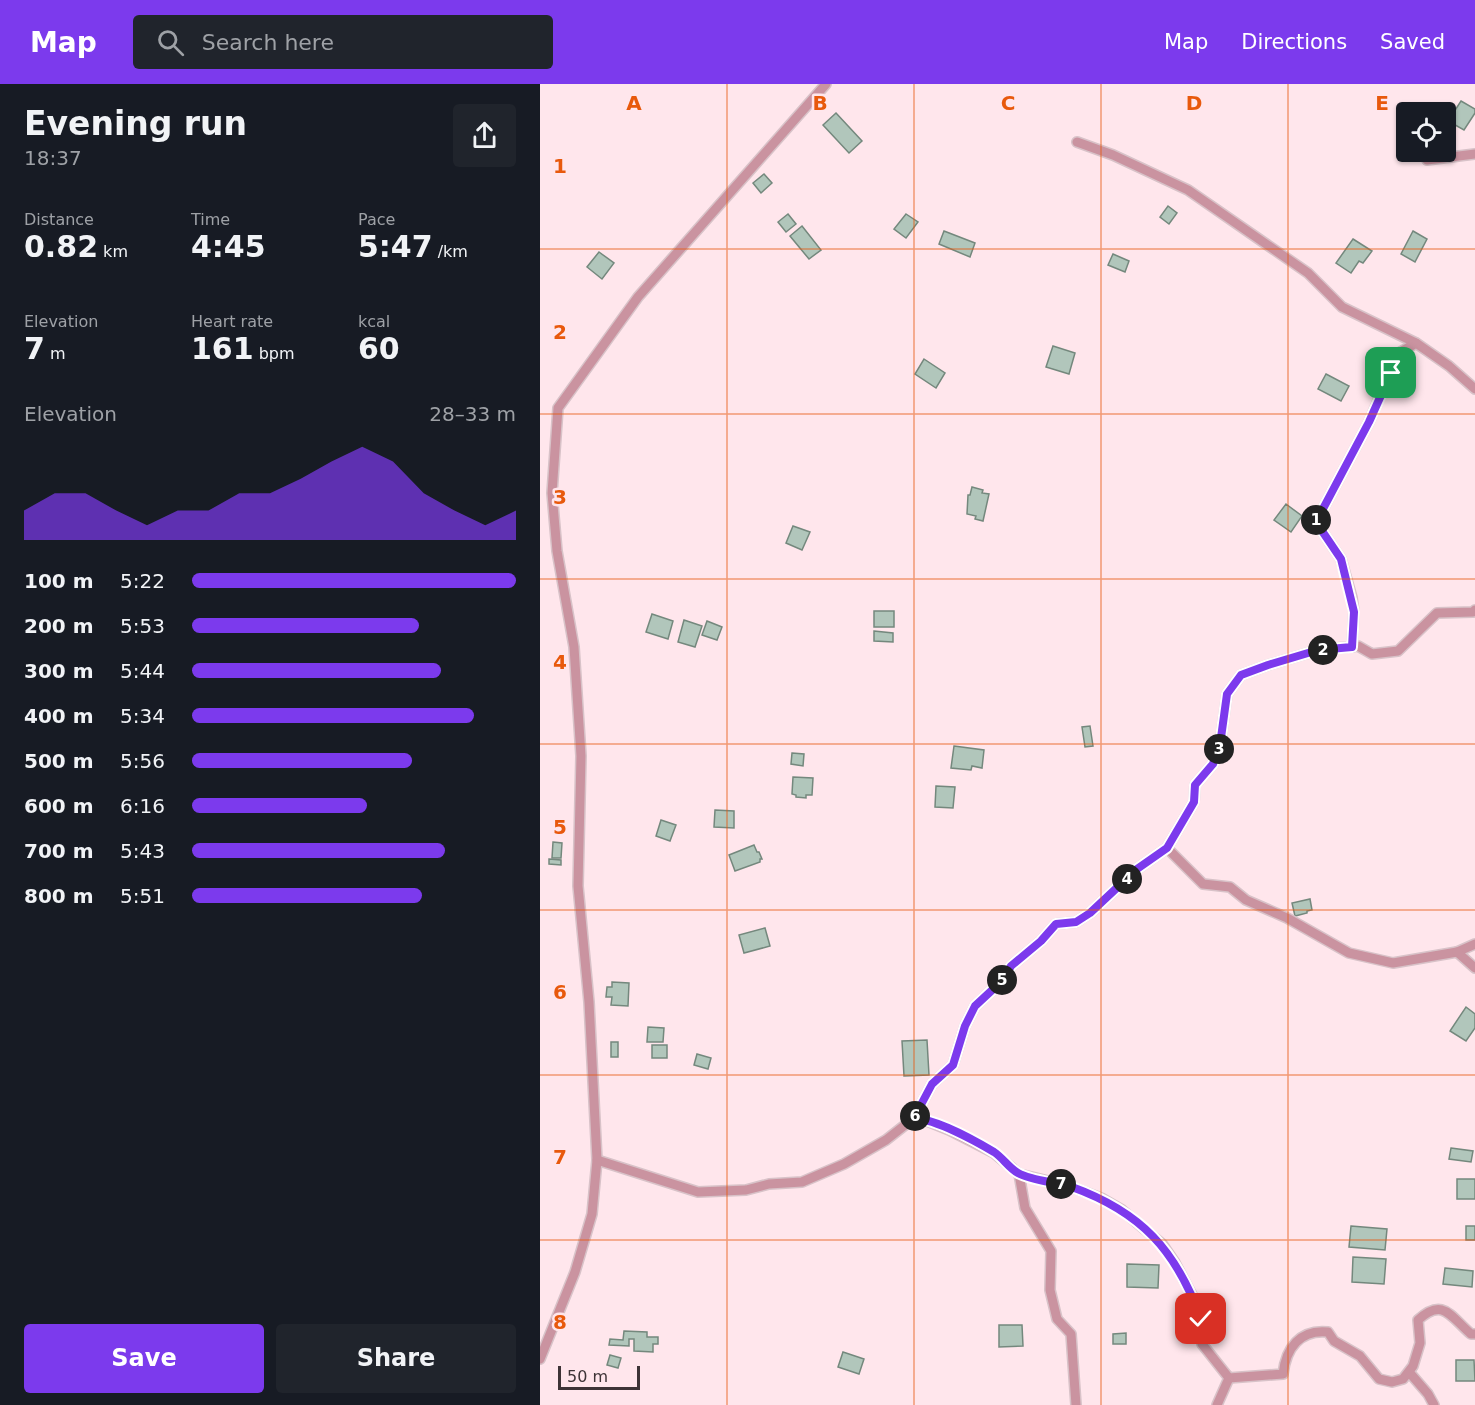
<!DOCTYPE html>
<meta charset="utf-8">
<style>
:root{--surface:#171b24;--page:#20242c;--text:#f1f3f6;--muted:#9ea1a6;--accent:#7c3aed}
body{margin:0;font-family:"DejaVu Sans",sans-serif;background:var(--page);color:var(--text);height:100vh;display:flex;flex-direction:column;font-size:22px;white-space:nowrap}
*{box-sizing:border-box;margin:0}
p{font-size:20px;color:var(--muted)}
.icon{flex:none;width:33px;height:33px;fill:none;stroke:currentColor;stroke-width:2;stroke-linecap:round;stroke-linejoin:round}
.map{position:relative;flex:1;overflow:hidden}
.sheet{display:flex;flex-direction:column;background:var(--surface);width:540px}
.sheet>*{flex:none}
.buttons{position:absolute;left:856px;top:18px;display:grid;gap:12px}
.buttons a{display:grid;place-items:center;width:60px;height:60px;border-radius:6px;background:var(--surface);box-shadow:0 2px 4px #0004;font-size:30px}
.scale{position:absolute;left:18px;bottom:15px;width:82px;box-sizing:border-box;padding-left:6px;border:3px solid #3d3336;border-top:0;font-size:16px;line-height:21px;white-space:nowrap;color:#3d3336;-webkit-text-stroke:4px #ffe6ec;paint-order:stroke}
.pin{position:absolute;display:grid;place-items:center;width:51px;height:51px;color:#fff;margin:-26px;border-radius:12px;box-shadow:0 3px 9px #0006}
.km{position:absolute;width:30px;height:30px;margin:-15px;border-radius:50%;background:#222;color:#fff;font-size:16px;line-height:30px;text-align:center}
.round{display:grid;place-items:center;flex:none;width:63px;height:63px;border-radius:6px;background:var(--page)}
.summary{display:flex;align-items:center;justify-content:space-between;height:102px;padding:0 24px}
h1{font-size:33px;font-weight:800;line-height:45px}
.stats{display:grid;grid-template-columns:repeat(3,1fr);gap:9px;height:102px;padding:6px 24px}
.stats div{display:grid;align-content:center}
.stats b{font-size:30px;font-weight:800}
.stats small{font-size:16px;font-weight:400}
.stats p{font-size:16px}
.chart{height:168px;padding:12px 24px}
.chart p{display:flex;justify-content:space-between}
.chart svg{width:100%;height:108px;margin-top:6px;fill:var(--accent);opacity:.7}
.button{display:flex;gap:12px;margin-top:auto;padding:12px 24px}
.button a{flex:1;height:69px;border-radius:6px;background:var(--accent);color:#fff;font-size:24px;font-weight:800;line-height:69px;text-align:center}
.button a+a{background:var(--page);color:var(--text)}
ul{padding:0 24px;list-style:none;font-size:20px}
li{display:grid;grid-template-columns:96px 72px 1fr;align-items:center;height:45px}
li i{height:15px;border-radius:8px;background:var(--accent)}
header{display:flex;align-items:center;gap:36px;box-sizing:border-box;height:84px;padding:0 30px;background:var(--accent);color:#fff}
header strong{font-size:28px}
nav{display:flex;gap:33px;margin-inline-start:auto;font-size:21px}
.search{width:420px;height:54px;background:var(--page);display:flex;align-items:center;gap:15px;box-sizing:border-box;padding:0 21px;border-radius:6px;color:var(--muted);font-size:22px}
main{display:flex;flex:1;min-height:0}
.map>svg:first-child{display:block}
.building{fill:#b1c6bb;stroke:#74887d;stroke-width:1.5}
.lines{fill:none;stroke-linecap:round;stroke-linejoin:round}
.minor-casing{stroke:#d8c2c8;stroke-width:12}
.minor{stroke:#ca93a0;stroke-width:9}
.route-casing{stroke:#fff;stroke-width:12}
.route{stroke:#7c3aed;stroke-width:8}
.grid{fill:none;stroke:#e8590c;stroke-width:1.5;stroke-opacity:0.55}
.grid-label{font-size:20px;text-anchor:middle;font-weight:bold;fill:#e8590c;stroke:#ffe6ec;stroke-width:5;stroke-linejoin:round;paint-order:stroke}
</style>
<header>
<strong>Map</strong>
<div class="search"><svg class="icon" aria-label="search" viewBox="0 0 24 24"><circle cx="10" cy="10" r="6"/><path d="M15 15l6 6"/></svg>Search here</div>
<nav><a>Map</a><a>Directions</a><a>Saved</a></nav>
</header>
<main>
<section class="sheet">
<div class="summary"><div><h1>Evening run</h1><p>18:37</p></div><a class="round"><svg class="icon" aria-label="share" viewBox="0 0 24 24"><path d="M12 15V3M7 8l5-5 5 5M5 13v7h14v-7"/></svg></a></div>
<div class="stats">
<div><p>Distance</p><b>0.82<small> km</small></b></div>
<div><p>Time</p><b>4:45</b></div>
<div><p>Pace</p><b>5:47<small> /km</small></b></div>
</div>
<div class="stats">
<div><p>Elevation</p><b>7<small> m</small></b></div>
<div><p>Heart rate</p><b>161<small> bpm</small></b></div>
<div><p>kcal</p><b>60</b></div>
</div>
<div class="chart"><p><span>Elevation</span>28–33 m</p>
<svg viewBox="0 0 160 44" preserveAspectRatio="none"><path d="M0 44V32L10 25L20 25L30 32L40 38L50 32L60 32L70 25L80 25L90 19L100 12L110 6L120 12L130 25L140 32L150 38L160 32V44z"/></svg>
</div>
<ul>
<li><b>100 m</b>5:22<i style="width:100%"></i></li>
<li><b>200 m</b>5:53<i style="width:70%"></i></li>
<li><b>300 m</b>5:44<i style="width:77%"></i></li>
<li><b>400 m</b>5:34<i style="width:87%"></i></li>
<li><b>500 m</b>5:56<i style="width:68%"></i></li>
<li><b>600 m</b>6:16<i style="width:54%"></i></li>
<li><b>700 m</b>5:43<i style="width:78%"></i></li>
<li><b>800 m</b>5:51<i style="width:71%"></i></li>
</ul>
<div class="button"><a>Save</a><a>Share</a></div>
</section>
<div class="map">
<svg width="935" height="1321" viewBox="0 0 935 1321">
<rect width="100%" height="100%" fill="#ffe6ec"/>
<!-- building -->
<g class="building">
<path d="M 921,17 L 935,25 L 935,29 L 924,46 L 908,37 Z"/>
<path d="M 296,29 L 322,57 L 309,69 L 283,41 Z"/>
<path d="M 224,90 L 232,99 L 221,109 L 213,99 Z"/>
<path d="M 628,122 L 637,129 L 629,140 L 620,133 Z"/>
<path d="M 248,130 L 256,140 L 246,148 L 238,138 Z"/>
<path d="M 366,130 L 378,138 L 366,154 L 354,145 Z"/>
<path d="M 262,142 L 281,166 L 269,175 L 250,152 Z"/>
<path d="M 404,147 L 435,159 L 430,173 L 399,160 Z"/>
<path d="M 873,147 L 887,155 L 875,178 L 861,170 Z"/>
<path d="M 813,155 L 832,167 L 823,179 L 819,177 L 811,189 L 796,179 Z"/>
<path d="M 59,168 L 74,179 L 62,195 L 47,183 Z"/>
<path d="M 573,170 L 589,177 L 585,188 L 568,181 Z"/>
<path d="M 513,262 L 535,269 L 529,290 L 506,283 Z"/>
<path d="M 384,275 L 405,289 L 396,304 L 375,290 Z"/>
<path d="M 786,290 L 809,302 L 801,317 L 778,305 Z"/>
<path d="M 432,403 L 443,406 L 442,409 L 449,410 L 443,437 L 435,435 L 436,432 L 427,430 L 428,411 L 430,411 Z"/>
<path d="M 746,420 L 762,432 L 751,448 L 734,436 Z"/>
<path d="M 253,442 L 270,448 L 262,466 L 246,459 Z"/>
<rect x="334" y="527" width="20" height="16"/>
<path d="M 112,530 L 133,537 L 128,555 L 106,548 Z"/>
<path d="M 144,536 L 162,542 L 155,563 L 138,558 Z"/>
<path d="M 167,537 L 182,543 L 177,556 L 162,551 Z"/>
<path d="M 334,547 L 353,549 L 353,558 L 334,557 Z"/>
<path d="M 550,642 L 553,662 L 545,663 L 542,643 Z"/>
<path d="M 414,662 L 444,666 L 442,684 L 432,682 L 431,686 L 411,684 Z"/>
<path d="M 252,669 L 264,670 L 263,682 L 251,680 Z"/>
<path d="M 253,693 L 273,694 L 272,711 L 266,711 L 266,714 L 256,713 L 256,711 L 252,710 Z"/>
<path d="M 396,702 L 415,703 L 413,724 L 395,723 Z"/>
<path d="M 175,726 L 194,727 L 194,744 L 174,743 Z"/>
<path d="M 121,736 L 136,741 L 130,757 L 116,752 Z"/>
<path d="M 13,758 L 22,759 L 21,774 L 12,774 Z"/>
<path d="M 214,761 L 217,768 L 219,768 L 222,775 L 220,775 L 220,778 L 195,787 L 189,771 Z"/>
<path d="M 9,775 L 21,776 L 21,781 L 9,780 Z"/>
<path d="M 770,815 L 772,826 L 767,827 L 767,829 L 755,832 L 752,819 Z"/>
<path d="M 225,844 L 230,862 L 204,869 L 199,851 Z"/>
<path d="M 72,898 L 89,899 L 88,922 L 71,921 L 72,913 L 66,913 L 67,903 L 72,903 Z"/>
<path d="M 926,923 L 935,930 L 935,944 L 926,957 L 910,947 Z"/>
<path d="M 108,943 L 124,944 L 123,958 L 107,958 Z"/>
<path d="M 387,956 L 389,991 L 364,992 L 362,957 Z"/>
<rect x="71" y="958" width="7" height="15"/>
<rect x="112" y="961" width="15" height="13"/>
<path d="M 157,970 L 171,974 L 168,985 L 154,981 Z"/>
<path d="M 911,1064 L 933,1067 L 931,1078 L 909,1075 Z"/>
<rect x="917" y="1095" width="18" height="20"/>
<path d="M 811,1142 L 847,1145 L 845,1166 L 809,1163 Z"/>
<rect x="926" y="1142" width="9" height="14"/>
<path d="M 813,1173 L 846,1175 L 844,1200 L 812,1198 Z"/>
<path d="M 587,1180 L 619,1181 L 618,1204 L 587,1203 Z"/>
<path d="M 905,1184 L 933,1187 L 932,1203 L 903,1200 Z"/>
<path d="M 459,1241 L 482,1241 L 483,1262 L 459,1263 Z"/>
<path d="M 84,1247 L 107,1248 L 107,1253 L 118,1253 L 118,1260 L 113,1260 L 113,1268 L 94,1267 L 94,1255 L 89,1255 L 89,1262 L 69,1261 L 70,1255 L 83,1256 Z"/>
<path d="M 586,1249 L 586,1260 L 573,1260 L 573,1250 Z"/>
<path d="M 303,1268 L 324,1275 L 319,1290 L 298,1283 Z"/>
<path d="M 70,1271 L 81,1274 L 78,1284 L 67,1281 Z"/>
<path d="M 916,1276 L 934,1276 L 935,1297 L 916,1297 Z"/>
</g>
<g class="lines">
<defs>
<g id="minor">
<path d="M 537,58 L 573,71 L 648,106 L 768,189 L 802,223 L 876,259 L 909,282 L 935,305"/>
<path d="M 887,76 L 935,70"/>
<path d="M 812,563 L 814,528 L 812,514 L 801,475 L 776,438 L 829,338 L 859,269 L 876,259"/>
<path d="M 627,764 L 663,800 L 690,803 L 706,816 L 747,834 L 809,869 L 853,879 L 917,868 L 935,860"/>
<path d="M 917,868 L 935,884"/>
<path d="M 374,1034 L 392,1000 L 413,981 L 425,942 L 435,922 L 463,896 L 471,882 L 501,857 L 516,840 L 536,838 L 550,829 L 597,785 L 627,764 L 654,718 L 655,701 L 673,680 L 680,661 L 687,610 L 701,591 L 728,581 L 778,566 L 818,562 L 832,570 L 858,567 L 897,529 L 933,528 L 935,526"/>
<path d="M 57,1076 L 158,1108 L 206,1106 L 229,1100 L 262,1098 L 304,1080 L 346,1056 L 374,1034 L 382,1035 L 409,1046 L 454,1069 L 479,1090 L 529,1102 L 561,1114 L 582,1126 L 622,1160 L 635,1179 L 654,1215 L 661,1235 L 662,1260 L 689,1294 L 743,1290 C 746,1264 760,1245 788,1248 L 794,1257 L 820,1272 L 839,1295 L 852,1298 L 863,1295 L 873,1282 L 880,1259 L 878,1236 C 903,1213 910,1232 931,1250 L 935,1250"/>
<path d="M 479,1090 L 485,1124 L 511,1167 L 510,1206 L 517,1235 L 531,1250 L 536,1321"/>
<path d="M 0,1275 L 35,1188 L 52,1130 L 57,1076 L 49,918 L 38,802 L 41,672 L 34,563 L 17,467 L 12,409 L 18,324 L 98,213 L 286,0"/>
<path d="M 869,1288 L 888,1310 L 894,1321"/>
<path d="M 677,1321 L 689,1294"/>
</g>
</defs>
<!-- minor casing -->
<use href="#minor" class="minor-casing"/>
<!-- minor -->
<use href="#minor" class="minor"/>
</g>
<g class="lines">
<defs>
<path id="route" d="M 661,1235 C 636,1166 601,1128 532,1103 C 516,1098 492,1097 478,1089 C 469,1084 463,1074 454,1068 C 434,1056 397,1036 374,1034 L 392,1000 L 413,981 L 425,942 L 435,922 L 463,896 L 471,882 L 501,857 L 516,840 L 536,838 L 550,829 L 597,785 L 627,764 L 654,718 L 655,701 L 673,680 L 680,661 L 687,610 L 701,591 L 728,581 L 778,566 L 812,563 L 814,528 L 801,475 L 776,438 L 829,338 L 851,289"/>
</defs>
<!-- route casing -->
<use href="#route" class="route-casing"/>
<!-- route -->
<use href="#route" class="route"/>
</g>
<!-- grid -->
<path class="grid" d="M 187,0 L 187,1321M 374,0 L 374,1321M 561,0 L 561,1321M 748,0 L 748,1321M 0,165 L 935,165M 0,330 L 935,330M 0,495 L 935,495M 0,660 L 935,660M 0,826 L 935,826M 0,991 L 935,991M 0,1156 L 935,1156"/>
<g class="grid-label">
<text x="94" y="26">A</text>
<text x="280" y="26">B</text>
<text x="468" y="26">C</text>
<text x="654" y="26">D</text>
<text x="842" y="26">E</text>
<text x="20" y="89">1</text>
<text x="20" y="255">2</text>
<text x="20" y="420">3</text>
<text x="20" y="585">4</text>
<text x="20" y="750">5</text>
<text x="20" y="915">6</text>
<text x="20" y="1080">7</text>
<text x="20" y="1245">8</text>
</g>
</svg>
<div class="buttons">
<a><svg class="icon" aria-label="locate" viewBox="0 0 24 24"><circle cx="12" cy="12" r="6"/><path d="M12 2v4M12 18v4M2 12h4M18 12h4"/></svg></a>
</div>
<div class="scale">50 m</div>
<div class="pin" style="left:851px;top:289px;background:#1e9e55"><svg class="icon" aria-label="arrive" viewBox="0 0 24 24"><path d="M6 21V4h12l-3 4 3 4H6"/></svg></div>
<div class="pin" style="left:661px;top:1235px;background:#d93025"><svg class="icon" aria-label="check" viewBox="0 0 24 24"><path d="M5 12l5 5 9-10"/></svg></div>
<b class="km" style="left:776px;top:436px">1</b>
<b class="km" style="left:783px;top:566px">2</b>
<b class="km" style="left:679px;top:665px">3</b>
<b class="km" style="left:587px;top:795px">4</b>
<b class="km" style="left:462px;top:896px">5</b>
<b class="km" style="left:375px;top:1032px">6</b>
<b class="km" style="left:521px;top:1100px">7</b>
</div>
</main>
